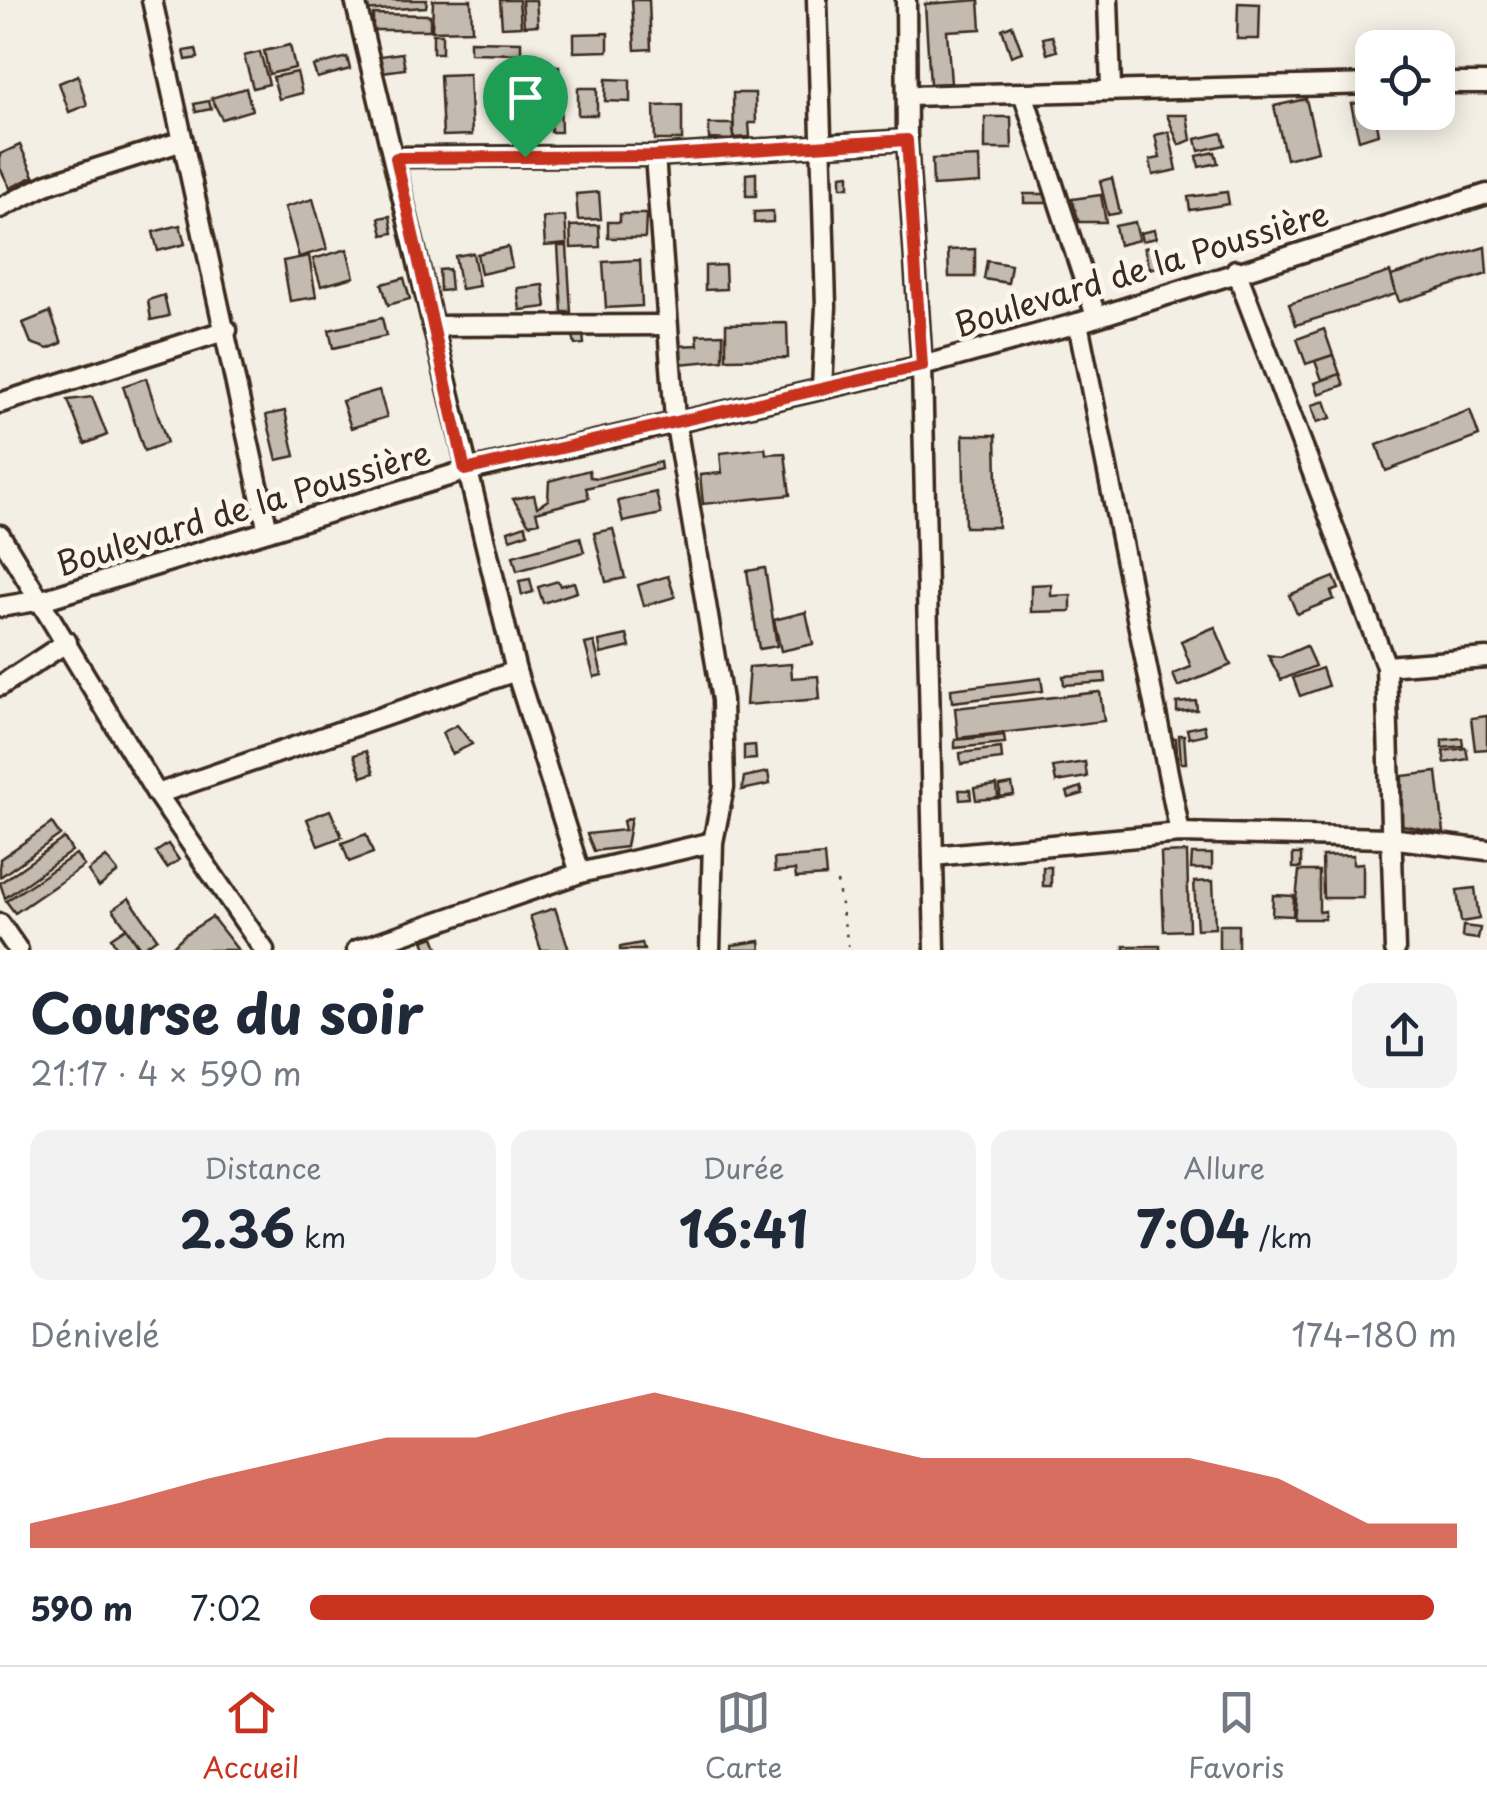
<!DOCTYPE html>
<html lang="fr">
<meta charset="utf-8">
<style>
:root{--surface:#fff;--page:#f2f2f3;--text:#1f2937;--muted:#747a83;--line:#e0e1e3;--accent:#c8321e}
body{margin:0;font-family:"Playpen Sans",sans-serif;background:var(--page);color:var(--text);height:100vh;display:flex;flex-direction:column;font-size:38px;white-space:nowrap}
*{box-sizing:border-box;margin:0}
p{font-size:32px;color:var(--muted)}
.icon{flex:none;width:55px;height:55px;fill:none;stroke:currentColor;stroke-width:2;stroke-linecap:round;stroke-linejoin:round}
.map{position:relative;height:950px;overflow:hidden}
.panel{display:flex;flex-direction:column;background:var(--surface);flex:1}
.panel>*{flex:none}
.tools{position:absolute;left:1355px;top:30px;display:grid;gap:20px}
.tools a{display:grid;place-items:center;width:100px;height:100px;border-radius:20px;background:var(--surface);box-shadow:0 5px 25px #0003;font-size:50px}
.pin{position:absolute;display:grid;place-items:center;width:85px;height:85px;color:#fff;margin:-102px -42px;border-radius:50% 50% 50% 0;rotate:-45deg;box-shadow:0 0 10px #0007}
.pin .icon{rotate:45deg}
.round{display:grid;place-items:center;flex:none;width:105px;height:105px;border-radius:20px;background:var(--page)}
.summary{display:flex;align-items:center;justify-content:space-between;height:170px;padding:0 30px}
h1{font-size:55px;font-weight:700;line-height:75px}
.stats{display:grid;grid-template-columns:repeat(3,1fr);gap:15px;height:170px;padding:10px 30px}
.stats div{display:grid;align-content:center;border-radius:20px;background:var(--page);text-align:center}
.stats b{font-size:50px;font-weight:700}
.stats small{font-size:28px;font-weight:400}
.stats p{font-size:28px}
.chart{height:280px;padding:20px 30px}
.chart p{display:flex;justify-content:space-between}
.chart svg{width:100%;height:180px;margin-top:10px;fill:var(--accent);opacity:.7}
ul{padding:0 30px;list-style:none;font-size:32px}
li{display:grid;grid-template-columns:160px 120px 1fr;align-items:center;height:75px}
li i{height:25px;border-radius:12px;background:var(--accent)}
.tabs{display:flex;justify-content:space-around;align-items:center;height:140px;border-top:2px solid var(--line);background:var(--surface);font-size:28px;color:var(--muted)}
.tabs a{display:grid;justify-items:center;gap:5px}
.tabs .selected{color:var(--accent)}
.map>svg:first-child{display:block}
.building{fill:#c3bbb0;stroke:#3b2a1e;stroke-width:2.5}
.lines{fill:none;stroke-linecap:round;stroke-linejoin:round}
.street-casing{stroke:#3b2a1e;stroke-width:25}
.path{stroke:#3b2a1e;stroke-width:2.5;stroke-dasharray:2.5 8;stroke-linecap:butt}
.street{stroke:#fbf7ec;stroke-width:18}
.route-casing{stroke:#fff;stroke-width:20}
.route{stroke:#c8321e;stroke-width:12}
.labels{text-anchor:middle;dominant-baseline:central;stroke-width:10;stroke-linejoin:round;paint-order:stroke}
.street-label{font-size:32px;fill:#3b2a1e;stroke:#fbf7ec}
</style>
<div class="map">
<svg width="1487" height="950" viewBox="0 0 1487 950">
<rect width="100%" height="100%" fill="#f3efe4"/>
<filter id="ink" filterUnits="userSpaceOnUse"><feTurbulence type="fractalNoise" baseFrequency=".01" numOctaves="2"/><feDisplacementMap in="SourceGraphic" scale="20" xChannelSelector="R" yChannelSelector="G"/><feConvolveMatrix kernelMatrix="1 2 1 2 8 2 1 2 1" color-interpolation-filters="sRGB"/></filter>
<g filter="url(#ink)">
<!-- building -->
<g class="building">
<path d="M 362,0 L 427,0 L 426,7 L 362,11 Z"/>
<path d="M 433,0 L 471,0 L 472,30 L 432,31 Z"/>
<path d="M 500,0 L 519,0 L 521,26 L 502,27 Z"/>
<path d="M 522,0 L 536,0 L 538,25 L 524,26 Z"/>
<path d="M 632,0 L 649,0 L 651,49 L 635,50 Z"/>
<path d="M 979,0 L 981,29 L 947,31 L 951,83 L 930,84 L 925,4 Z"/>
<path d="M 1238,3 L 1260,4 L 1259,39 L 1237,39 Z"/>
<path d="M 373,14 L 430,15 L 430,30 L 373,30 Z"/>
<path d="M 1012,25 L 1022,52 L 1011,56 L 1002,29 Z"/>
<path d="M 608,33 L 608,51 L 574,52 L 574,34 Z"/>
<rect x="433" y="34" width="9" height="19"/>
<path d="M 1052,36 L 1057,51 L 1047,54 L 1043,38 Z"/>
<path d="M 470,41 L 521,42 L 521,54 L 470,53 Z"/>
<path d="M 290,45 L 295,68 L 269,74 L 264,51 Z"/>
<path d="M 196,49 L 198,58 L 186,60 L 184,51 Z"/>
<path d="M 1365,49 L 1372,49 L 1372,62 L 1365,63 Z"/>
<path d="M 260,52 L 269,84 L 253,88 L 244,56 Z"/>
<path d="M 402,53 L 405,69 L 382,72 L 380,56 Z"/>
<path d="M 530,55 L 534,92 L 525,92 L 522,56 Z"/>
<path d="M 347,57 L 350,69 L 317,78 L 313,66 Z"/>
<path d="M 549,66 L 559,66 L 561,132 L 551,132 Z"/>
<path d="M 297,72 L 302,93 L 279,99 L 273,77 Z"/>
<path d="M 469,74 L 472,135 L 443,136 L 440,75 Z"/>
<path d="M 78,75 L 87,105 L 69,112 L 59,83 Z"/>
<path d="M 606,79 L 630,80 L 630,102 L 605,101 Z"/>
<path d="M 246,88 L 252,110 L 222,119 L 211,98 Z"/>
<rect x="578" y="88" width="19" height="27"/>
<path d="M 733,93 L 755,93 L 756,123 L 749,123 L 750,137 L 734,138 Z"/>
<path d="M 1306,99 L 1318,151 L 1286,159 L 1274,106 Z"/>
<path d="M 209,101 L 211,109 L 196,112 L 194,104 Z"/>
<path d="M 1372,101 L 1378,134 L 1359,140 L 1351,104 Z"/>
<path d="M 682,105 L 682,140 L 655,140 L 654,106 Z"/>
<path d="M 1167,115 L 1187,115 L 1191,140 L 1179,145 Z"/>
<path d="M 985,117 L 1011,117 L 1012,149 L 985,149 Z"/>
<path d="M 709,124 L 733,124 L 733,140 L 709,139 Z"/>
<path d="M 1169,132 L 1177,170 L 1153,175 L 1150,160 L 1160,158 L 1155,135 Z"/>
<path d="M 1222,133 L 1225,145 L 1199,151 L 1196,139 Z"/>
<path d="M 20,145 L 34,176 L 10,188 L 0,168 L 0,154 Z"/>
<path d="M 1215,152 L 1218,163 L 1199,167 L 1197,156 Z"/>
<path d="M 979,157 L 980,183 L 933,186 L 932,159 Z"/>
<path d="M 756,173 L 756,196 L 746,196 L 746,174 Z"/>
<path d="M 849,174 L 849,187 L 841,187 L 841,175 Z"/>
<path d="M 1112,178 L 1120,213 L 1108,215 L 1100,181 Z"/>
<path d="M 599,192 L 601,219 L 578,220 L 576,194 Z"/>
<path d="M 1227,192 L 1229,204 L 1190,210 L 1188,197 Z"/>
<path d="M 1024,194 L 1052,194 L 1053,203 L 1024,203 Z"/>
<path d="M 1101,195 L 1106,222 L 1079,222 L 1072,199 Z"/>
<path d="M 313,199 L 327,249 L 299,257 L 285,207 Z"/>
<path d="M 773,211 L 773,222 L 754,223 L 754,212 Z"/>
<path d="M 620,214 L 646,214 L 645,238 L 608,238 L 608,222 L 620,222 Z"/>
<path d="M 390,216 L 393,233 L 383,235 L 379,218 Z"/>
<path d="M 565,216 L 567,244 L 545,246 L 543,218 Z"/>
<path d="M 1135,222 L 1139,240 L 1119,245 L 1115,226 Z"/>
<path d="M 180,225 L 185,244 L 158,251 L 153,232 Z"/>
<path d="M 599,225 L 600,247 L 571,248 L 570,226 Z"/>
<path d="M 1154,230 L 1156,238 L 1142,241 L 1140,233 Z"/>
<path d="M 1158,244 L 1161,256 L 1168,254 L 1170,263 L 1150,269 L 1144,248 Z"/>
<path d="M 558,246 L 567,246 L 571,312 L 562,312 Z"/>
<path d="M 508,247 L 512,267 L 481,274 L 477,254 Z"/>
<path d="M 1485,247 L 1487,274 L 1399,302 L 1391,276 Z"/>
<path d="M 347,249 L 354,277 L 321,286 L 313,259 Z"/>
<path d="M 975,249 L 975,277 L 949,277 L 948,250 Z"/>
<path d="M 473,253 L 479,286 L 461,289 L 455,256 Z"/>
<path d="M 309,256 L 316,297 L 290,301 L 283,261 Z"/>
<path d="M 640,260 L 642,306 L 606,308 L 603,262 Z"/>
<path d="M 987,261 L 1011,265 L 1008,283 L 984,279 Z"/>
<path d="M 725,265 L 726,289 L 705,290 L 705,266 Z"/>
<path d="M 449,269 L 451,290 L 440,291 L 439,270 Z"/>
<path d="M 1390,272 L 1396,294 L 1296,325 L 1289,304 Z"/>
<path d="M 404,278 L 410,299 L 388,305 L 382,284 Z"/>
<path d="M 543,285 L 546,307 L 520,310 L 517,288 Z"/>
<path d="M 164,295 L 169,316 L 151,320 L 148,300 Z"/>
<path d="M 50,312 L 62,343 L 48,349 L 31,343 L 23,323 Z"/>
<path d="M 382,318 L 386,336 L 333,348 L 329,330 Z"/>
<path d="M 787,323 L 788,358 L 726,359 L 726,324 Z"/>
<path d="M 1324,329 L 1333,355 L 1306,364 L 1297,339 Z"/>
<path d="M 583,334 L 584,344 L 575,345 L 573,335 Z"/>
<path d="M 723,334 L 723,360 L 679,364 L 678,346 L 698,345 L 697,335 Z"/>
<path d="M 1333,355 L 1340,374 L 1322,380 L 1315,361 Z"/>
<path d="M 1340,374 L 1344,385 L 1319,394 L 1315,383 Z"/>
<path d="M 146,378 L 167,443 L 144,451 L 123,386 Z"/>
<path d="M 379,390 L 387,417 L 351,428 L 342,401 Z"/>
<path d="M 92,397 L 107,435 L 85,444 L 68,400 Z"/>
<path d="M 1325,401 L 1331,418 L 1317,422 L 1312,405 Z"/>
<path d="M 1470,410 L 1479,436 L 1386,471 L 1377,445 Z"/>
<path d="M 285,411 L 295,456 L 277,460 L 266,415 Z"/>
<path d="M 963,435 L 996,435 L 998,527 L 965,527 Z"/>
<path d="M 765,448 L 766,454 L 785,453 L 790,495 L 703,504 L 700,475 L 722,473 L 720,453 Z"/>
<path d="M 660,462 L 661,469 L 586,488 L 589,498 L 536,512 L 539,522 L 529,524 L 513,499 L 534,495 L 537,507 L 548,500 L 549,481 L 589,470 L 590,477 L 599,478 Z"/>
<path d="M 656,492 L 661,514 L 623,522 L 618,501 Z"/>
<path d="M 525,525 L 528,533 L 510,539 L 508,531 Z"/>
<path d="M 613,529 L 625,578 L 606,582 L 594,533 Z"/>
<path d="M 580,537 L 584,552 L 517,571 L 513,556 Z"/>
<path d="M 765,568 L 777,646 L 759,649 L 747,571 Z"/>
<path d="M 668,576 L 675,597 L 644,606 L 638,585 Z"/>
<path d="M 1334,577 L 1339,589 L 1331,592 L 1334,599 L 1297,614 L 1289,595 Z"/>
<path d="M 530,579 L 533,592 L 522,595 L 519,581 Z"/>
<path d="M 558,581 L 560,586 L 574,582 L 577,592 L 543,603 L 538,587 Z"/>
<path d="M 1051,584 L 1051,596 L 1071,595 L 1071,611 L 1031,612 L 1031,585 Z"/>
<path d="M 806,612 L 813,644 L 781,651 L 774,620 Z"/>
<path d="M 1215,627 L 1231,665 L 1178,687 L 1173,674 L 1191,667 L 1181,641 Z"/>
<path d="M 627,635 L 630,647 L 601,654 L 599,641 Z"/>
<path d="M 594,642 L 602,675 L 594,677 L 585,644 Z"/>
<path d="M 1306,646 L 1315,666 L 1281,680 L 1268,655 L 1281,657 Z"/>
<path d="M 791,664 L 792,678 L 818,676 L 820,699 L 746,705 L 749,667 Z"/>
<path d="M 1322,668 L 1328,686 L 1300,696 L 1293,678 Z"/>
<path d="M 1105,673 L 1106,682 L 1064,685 L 1063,676 Z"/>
<path d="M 1041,678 L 1043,691 L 952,702 L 951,689 Z"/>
<path d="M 1100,692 L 1104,721 L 958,738 L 955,708 Z"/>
<path d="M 1196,701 L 1197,710 L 1177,712 L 1177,703 Z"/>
<path d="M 1487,716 L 1487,749 L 1475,750 L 1471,718 Z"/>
<path d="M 457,725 L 472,744 L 452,754 L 442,733 Z"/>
<path d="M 1204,725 L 1206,734 L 1189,738 L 1187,729 Z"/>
<path d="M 1004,735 L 1005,743 L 955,748 L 955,740 Z"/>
<path d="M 1179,735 L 1184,735 L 1186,763 L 1181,763 Z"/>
<path d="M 1171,738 L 1176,738 L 1178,770 L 1173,770 Z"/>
<path d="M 1462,738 L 1463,746 L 1442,748 L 1442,740 Z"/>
<path d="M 755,745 L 756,759 L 744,760 L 744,746 Z"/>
<path d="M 1001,748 L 1002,759 L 961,764 L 960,753 Z"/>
<path d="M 1466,748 L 1468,759 L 1445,763 L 1443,751 Z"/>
<path d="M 366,751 L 374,773 L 362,777 L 354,755 Z"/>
<path d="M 1085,762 L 1087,777 L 1056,782 L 1053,767 Z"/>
<path d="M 768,772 L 770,784 L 742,790 L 744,777 Z"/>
<path d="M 1437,772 L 1444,833 L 1402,825 L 1402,776 Z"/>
<path d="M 1012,784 L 1014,795 L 1000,797 L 1000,786 Z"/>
<path d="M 997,785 L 998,798 L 976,800 L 974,788 Z"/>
<path d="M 1081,787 L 1083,794 L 1069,798 L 1067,792 Z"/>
<path d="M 959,790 L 970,790 L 971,799 L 960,800 Z"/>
<path d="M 330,810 L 342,837 L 318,846 L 307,819 Z"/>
<path d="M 631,818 L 626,847 L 594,851 L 587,834 L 625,830 L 623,821 Z"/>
<path d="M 52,823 L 60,835 L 0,877 L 0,859 Z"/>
<path d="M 366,834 L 373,853 L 349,862 L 342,843 Z"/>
<path d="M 64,838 L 72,851 L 5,898 L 0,883 Z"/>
<path d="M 168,844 L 179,860 L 167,868 L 156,852 Z"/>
<path d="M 1187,852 L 1189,930 L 1164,931 L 1161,853 Z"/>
<path d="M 76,854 L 84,866 L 15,913 L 6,901 Z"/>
<path d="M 1192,854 L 1212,854 L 1212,869 L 1191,869 Z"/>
<rect x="1293" y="854" width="8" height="14"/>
<path d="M 824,855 L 826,876 L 796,878 L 795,870 L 775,872 L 774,859 Z"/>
<path d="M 1353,855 L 1353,864 L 1363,863 L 1363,898 L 1323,898 L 1322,856 Z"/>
<path d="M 106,857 L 118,872 L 99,887 L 88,871 Z"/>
<rect x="1043" y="867" width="8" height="19"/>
<path d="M 1299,871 L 1319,871 L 1319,912 L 1325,911 L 1325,919 L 1294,919 Z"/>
<path d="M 1213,881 L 1215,928 L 1197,929 L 1194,882 Z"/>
<path d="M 1475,888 L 1479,919 L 1461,922 L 1457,890 Z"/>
<path d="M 1273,895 L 1294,896 L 1293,916 L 1272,915 Z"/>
<path d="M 129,898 L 157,938 L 141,949 L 113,909 Z"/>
<path d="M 555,908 L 569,950 L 541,950 L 530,916 Z"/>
<path d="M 212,917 L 238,950 L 169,950 L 184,935 Z"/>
<rect x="1219" y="925" width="19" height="25"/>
<path d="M 1463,926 L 1480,928 L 1478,939 L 1462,937 Z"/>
<path d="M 126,928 L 140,950 L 118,950 L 111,938 Z"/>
<path d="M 434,937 L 439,950 L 427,950 L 423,941 Z"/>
<path d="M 760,941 L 761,950 L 732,950 L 732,945 Z"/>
<path d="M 642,943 L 644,950 L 620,950 L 620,947 Z"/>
<rect x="1124" y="946" width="36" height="4"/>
</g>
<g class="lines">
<defs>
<g id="street">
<path d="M 152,0 L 268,531"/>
<path d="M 355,0 L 516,671 L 580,873"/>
<path d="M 817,0 L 826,306 L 822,388"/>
<path d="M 906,0 L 907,140 L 922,366 L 935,950"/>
<path d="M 1108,0 L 1111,88"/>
<path d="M 1438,83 L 1487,83"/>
<path d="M 1023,93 L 1096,316"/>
<path d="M 908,96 L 1372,84"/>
<path d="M 655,156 L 675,419 L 722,700 L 724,787 L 713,842 L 710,950"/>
<path d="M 395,157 L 655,156 L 907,140"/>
<path d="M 0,208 L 48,184 L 183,141"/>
<path d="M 1236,270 L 1386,666 L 1395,950"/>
<path d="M 1078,323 L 1180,833"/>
<path d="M 433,326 L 667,325"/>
<path d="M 0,403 L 227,330"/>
<path d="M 0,535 L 157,794 L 264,950"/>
<path d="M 0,607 L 42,600 L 465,471 L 922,366 L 1078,323 L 1487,194"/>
<path d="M 1386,666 L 1487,658"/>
<path d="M 0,686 L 67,642"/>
<path d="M 157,794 L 516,671"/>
<path d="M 933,856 L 1180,833 L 1389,838 L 1487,850"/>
<path d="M 0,924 L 18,950"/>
<path d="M 357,950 L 580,873 L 713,842"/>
</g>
</defs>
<!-- street casing -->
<use href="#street" class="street-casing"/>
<!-- path -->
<path class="path" d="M 837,882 L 849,950"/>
<!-- street -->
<use href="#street" class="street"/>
</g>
</g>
<g class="lines" filter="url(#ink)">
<defs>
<path id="route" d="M 907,140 L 922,366 L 465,470 L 396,158 L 655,156 Z"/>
</defs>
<!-- route casing -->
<use href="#route" class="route-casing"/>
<!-- route -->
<use href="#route" class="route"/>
</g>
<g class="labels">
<!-- street labels -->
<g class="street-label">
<text transform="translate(1141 268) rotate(-17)">Boulevard de la Poussière</text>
<text transform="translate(243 507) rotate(-17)">Boulevard de la Poussière</text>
</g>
</g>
</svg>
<div class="tools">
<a><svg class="icon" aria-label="locate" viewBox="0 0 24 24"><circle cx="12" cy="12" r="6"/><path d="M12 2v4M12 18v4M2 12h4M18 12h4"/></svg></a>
</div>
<div class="pin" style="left:525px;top:157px;background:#1e9e55"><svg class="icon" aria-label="arrive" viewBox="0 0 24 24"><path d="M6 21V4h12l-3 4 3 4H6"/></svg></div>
</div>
<section class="panel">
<div class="summary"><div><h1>Course du soir</h1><p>21:17 · 4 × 590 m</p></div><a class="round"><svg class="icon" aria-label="share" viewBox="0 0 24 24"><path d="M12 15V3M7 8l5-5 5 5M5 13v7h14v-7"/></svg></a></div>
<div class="stats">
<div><p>Distance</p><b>2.36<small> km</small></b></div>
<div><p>Durée</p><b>16:41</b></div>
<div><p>Allure</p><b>7:04<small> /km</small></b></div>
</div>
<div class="chart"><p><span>Dénivelé</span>174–180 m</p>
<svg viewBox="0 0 160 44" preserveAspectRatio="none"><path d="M0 44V38L10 33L20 27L30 22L40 17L50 17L60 11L70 6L80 11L90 17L100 22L110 22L120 22L130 22L140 27L150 38L160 38V44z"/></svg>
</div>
<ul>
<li><b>590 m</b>7:02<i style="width:98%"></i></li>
</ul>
</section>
<nav class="tabs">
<a class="selected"><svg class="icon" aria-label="home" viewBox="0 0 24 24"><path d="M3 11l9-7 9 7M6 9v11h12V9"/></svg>Accueil</a>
<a><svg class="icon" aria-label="map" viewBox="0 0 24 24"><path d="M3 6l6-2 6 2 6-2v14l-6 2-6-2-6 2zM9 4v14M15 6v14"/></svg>Carte</a>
<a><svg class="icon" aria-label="saved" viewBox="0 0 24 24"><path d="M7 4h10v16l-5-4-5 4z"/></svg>Favoris</a>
</nav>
